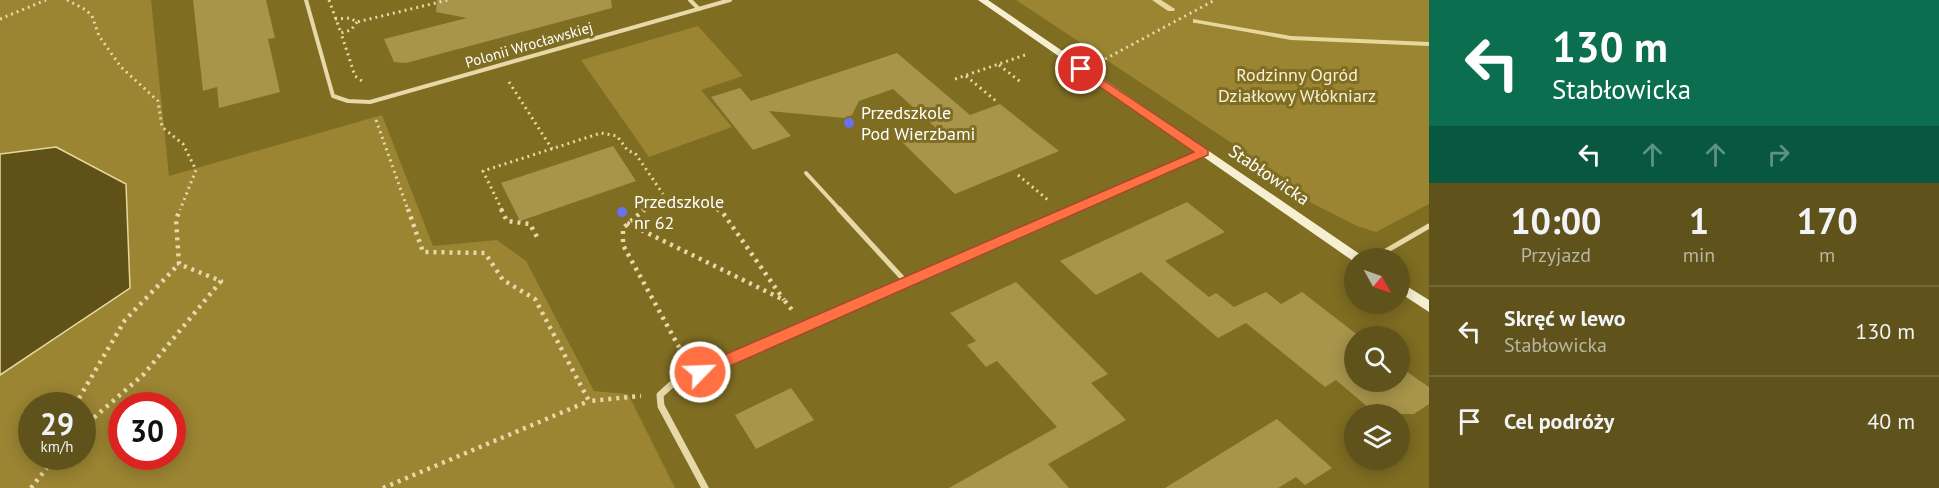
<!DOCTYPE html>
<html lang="pl">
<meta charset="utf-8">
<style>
body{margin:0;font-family:"PT Sans",sans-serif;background:#655823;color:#f1f3f6;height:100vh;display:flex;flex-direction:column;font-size:22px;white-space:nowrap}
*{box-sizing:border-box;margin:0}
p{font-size:20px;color:#bab6a2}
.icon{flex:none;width:33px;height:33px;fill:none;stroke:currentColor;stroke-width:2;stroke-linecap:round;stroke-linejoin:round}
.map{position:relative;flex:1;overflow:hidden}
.drawer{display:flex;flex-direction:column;background:#5f521a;width:510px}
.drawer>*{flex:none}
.banner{background:#0b6e4f;color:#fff;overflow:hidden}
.needle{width:39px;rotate:130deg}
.controls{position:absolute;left:1344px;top:248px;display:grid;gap:12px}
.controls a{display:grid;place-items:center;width:66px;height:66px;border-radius:50%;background:#5f521a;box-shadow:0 3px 15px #0003;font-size:30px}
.speed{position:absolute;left:18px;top:392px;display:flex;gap:12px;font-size:30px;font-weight:700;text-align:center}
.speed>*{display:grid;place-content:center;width:78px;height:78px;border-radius:50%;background:#5f521a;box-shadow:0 3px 15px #0003;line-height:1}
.speed small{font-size:15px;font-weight:400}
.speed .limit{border:9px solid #d22;background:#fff;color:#111}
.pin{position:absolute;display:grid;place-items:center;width:51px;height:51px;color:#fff;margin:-26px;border:3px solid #fff;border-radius:50%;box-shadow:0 2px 6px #0007}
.me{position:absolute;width:66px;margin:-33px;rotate:66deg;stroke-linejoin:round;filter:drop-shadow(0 0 4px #0008)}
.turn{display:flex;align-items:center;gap:21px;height:126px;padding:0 24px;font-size:27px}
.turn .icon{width:78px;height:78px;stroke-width:2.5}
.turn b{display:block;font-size:42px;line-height:51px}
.lanes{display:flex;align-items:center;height:57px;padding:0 24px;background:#0003;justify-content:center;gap:30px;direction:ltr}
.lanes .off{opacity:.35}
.eta{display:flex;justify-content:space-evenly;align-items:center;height:102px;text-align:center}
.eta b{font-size:36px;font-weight:600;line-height:42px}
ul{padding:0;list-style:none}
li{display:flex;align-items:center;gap:18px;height:90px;padding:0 24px;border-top:2px solid #736939}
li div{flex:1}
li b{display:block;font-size:22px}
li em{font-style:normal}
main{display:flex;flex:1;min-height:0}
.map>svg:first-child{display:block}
.green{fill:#9b8432;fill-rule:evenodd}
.water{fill:#5f5117;stroke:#e8d79b;stroke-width:1.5}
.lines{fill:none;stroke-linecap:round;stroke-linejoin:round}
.stream{fill:#e8d79b;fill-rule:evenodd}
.building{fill:#a8954b}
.path-far1{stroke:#e7d9a7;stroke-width:3;stroke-dasharray:2 4;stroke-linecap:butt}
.path{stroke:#e7d9a7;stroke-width:4.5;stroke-dasharray:3 5;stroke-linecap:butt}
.lane-far1{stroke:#e7d9a7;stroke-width:4}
.lane{stroke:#e7d9a7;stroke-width:5}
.street-far1{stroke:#e7d9a7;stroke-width:5}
.street{stroke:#e7d9a7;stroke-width:7}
.secondary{fill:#f6efd1;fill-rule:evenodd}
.route{fill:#ff7043;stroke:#a6492c;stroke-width:1.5}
.poi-dot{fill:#6970f2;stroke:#7f6d22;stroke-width:2}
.labels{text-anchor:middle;stroke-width:6;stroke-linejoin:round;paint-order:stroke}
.far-street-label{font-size:15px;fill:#fff;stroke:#7f6d22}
.park-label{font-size:18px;fill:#f8f1d8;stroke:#7f6d22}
.poi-label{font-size:18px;fill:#fff;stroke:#7f6d22;text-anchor:start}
.street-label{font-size:18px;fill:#fff;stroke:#7f6d22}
</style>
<main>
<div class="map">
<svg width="1429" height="488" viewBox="0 0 1429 488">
<rect width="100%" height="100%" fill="#7f6d22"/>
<!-- green -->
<g class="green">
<path d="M0,0H151L169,176L382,115L433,246L497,240L526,261L594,391L628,394L675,488H0V375L68,331L130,287L127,256L56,147L0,154ZM32,405H82V456H32ZM122,405H172V456H122Z"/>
<polygon points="1016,0 1429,0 1429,204 1376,232 1357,226 1280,187 1289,181"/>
<polygon points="698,26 743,76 701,90 732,127 649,157 581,60"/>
</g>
<!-- water -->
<polygon class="water" points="56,147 126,184 130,288 0,375 0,154"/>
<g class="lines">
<!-- stream -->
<g class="stream">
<polygon points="1152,0 1161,0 1175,9 1174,11 1168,11"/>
<polygon points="1193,19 1291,36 1429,42 1429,46 1291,40 1196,23 1193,23"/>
</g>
</g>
<!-- building -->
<g class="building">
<polygon points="193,0 266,0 275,38 268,39 280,92 219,108 217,87 203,91"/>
<polygon points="437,0 611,0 612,8 406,63 394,62 384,39 467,18 436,12"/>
<polygon points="897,53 970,115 1000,104 1059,151 955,194 901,141 936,128 893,89 859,101 852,115 844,118 769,111 791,136 753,150 711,97 740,88 751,101"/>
<polygon points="613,146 636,181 520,221 501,183"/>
<polygon points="1187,202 1225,232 1165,261 1209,297 1216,293 1234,307 1266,292 1281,304 1302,292 1359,336 1354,336 1354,381 1400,381 1400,367 1429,387 1429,404 1414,414 1376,414 1336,380 1325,387 1246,323 1218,338 1141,272 1096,295 1060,261"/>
<polygon points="1016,282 1108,374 1091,383 1126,420 1048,464 1069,488 949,488 1057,427 997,361 986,367 967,345 976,341 950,313"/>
<polygon points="791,388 814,420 756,449 735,415"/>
<polygon points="1277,419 1332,468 1305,485 1296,477 1278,488 1165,488"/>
</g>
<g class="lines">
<!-- path-far1 -->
<g class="path-far1">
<polyline points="67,0 86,10 92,16 99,36 121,67 158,101 162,127 183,144 196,170 180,210"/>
<polyline points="329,0 341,33"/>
<polyline points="0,19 46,0"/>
<polyline points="335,19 350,18 357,22 448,0"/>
<polyline points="357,22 351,30 341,33 355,76 362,81"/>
<polyline points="1105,59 1215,0"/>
<polyline points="999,65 1022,83"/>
<polyline points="966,76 996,101"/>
<polyline points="955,79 1025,55"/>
<polyline points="509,82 552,149"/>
<polyline points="376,120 408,210"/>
<polyline points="1018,175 1048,200"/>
<polyline points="502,210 483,171 601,133 617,136 628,151 635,153 663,194"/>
<path d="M642,210C666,197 696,194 719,210"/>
</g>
<!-- path -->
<g class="path">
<polyline points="408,209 423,252 485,253 503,280 535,299 589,401 641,396"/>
<polyline points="501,209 507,221 530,224 537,237"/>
<polyline points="645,209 623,228 623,245 685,358"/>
<polyline points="717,209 723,213 784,300"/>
<polyline points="627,223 784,300 793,311"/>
<polyline points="75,405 125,320 179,264"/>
<polyline points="82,428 144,374 221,281 179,264 176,220 180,209"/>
<polyline points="31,488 56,456"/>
<polyline points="383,488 589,401"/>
</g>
<!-- lane-far1 -->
<g class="lane-far1">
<polyline points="306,0 333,96 348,101 370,102 730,0"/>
<polyline points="690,0 699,9"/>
<polyline points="806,173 840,210"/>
</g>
<!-- lane -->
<g class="lane">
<polyline points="839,209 906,282"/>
<polyline points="1374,258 1429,226"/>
</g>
<!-- street-far1 -->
<polyline class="street-far1" points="1070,210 1204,152"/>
<!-- street -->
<polyline class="street" points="705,488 661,406 660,395 671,385 1074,209"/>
<!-- secondary -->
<g class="secondary">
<polygon points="978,0 988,0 1361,255 1363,258 1354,258 1354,262 1353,261"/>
<polygon points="1400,282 1429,300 1429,312 1400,293"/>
</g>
</g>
<!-- route -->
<polygon class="route" points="1081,65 1208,150 1208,155 705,377 700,379 694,377 692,372 694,368 1194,152 1077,71 1076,69"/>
<!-- markers -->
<g class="poi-dot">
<circle cx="849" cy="123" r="6"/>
<circle cx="622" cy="212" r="6"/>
</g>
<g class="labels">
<!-- far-street labels -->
<g class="far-street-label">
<text transform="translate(529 45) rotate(-16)" y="5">Polonii Wrocławskiej</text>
</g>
<!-- park labels -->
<g class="park-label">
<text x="1297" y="81">Rodzinny Ogród<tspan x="1297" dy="21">Działkowy Włókniarz</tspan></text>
</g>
<!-- poi labels -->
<g class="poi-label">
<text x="861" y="119">Przedszkole<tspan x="861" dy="21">Pod Wierzbami</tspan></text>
<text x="634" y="208">Przedszkole<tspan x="634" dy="21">nr 62</tspan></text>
</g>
<!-- street labels -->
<g class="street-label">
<text transform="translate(1269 175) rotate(34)" y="6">Stabłowicka</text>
</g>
</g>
</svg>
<div class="controls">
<a><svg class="needle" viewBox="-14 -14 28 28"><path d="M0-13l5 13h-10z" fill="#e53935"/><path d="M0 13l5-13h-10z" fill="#bab6a2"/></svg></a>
<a><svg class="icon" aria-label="search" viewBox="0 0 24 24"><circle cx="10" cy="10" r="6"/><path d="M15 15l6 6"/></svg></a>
<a><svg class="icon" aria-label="layers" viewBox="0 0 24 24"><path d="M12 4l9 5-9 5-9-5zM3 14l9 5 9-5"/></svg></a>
</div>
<div class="speed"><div>29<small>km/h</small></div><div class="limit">30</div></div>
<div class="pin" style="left:1081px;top:69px;background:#d93025"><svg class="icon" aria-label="arrive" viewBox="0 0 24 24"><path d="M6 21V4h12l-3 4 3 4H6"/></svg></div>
<svg class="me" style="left:700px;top:372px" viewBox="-20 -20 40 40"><circle r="17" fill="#ff7043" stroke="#fff" stroke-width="3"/><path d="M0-11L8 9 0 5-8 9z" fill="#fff"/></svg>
</div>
<section class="drawer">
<div class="banner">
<div class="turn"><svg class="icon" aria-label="left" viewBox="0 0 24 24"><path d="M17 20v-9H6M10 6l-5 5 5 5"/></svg><div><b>130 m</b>Stabłowicka</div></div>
<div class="lanes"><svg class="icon" aria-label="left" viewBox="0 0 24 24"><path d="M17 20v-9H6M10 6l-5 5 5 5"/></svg><svg class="icon off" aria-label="ahead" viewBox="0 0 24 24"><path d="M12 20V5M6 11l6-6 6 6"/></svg><svg class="icon off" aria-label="ahead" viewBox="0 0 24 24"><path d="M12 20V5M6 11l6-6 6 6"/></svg><svg class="icon off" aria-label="right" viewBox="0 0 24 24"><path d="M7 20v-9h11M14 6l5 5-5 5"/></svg></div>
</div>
<div class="eta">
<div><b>10:00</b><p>Przyjazd</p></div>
<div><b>1</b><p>min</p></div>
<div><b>170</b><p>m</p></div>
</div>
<ul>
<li><svg class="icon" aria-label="left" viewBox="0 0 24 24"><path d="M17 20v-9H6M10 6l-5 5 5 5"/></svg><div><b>Skręć w lewo</b><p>Stabłowicka</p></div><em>130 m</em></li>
<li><svg class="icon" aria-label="arrive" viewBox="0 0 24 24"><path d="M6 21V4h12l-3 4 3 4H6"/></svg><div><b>Cel podróży</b></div><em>40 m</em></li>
</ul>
</section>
</main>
